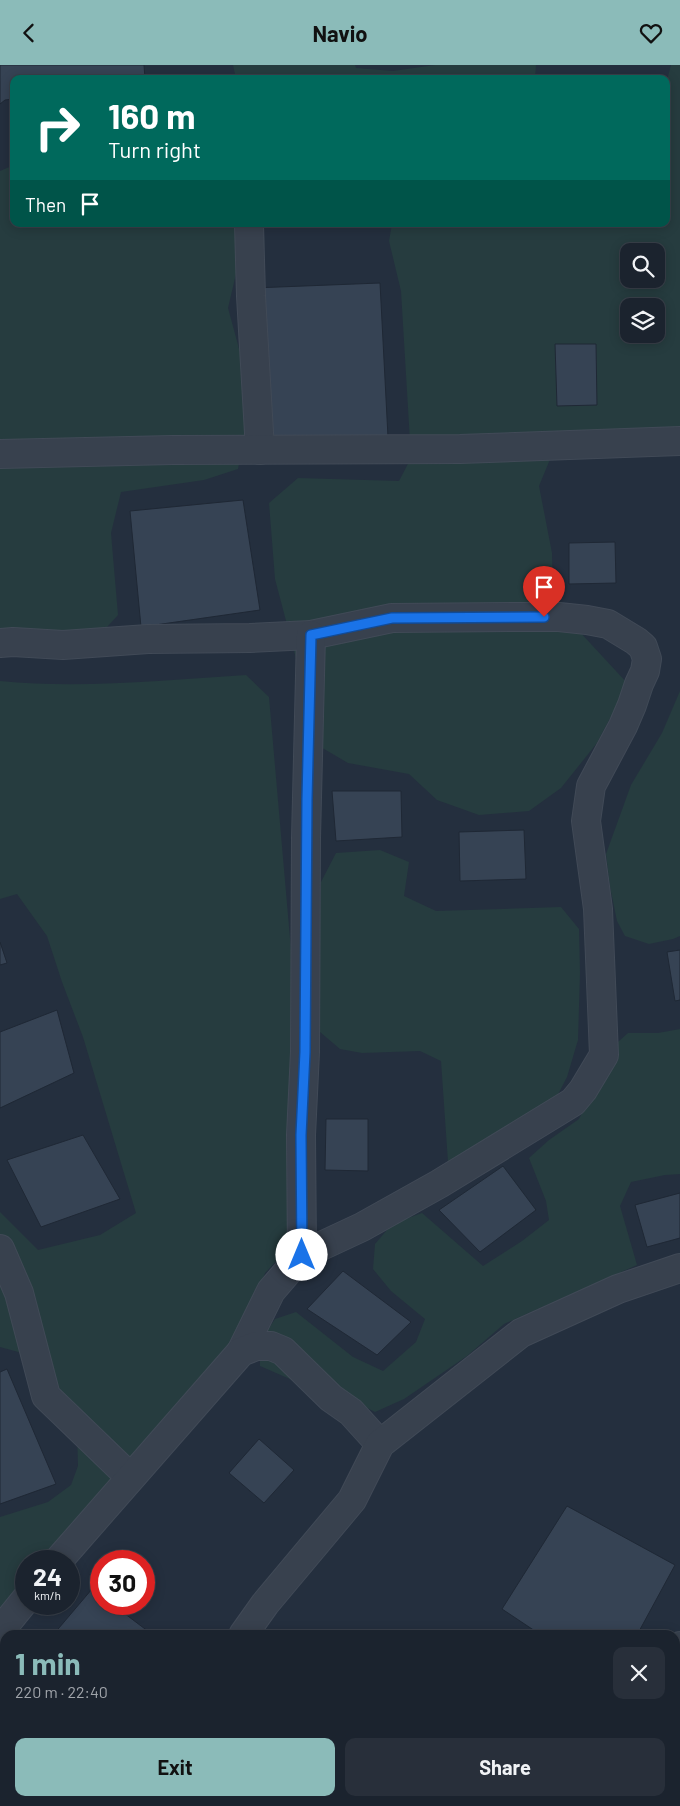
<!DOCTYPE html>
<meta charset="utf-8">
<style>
body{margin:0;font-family:Barlow,sans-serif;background:#282f3a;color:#f1f3f6;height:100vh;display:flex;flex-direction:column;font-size:19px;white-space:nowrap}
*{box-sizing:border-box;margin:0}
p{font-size:16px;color:#a0a4aa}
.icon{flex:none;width:28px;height:28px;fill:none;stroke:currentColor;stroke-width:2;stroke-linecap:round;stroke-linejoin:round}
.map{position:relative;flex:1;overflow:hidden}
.drawer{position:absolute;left:0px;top:1565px;width:680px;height:176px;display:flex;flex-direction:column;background:#1b232e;border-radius:15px 15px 0 0;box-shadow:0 2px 12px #0003,0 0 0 1px #39404a}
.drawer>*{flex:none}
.top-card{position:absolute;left:10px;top:10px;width:660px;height:152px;border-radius:10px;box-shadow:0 2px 12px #0003,0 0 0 1px #39404a;background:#00695c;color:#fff;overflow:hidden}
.tools{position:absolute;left:620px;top:178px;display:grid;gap:10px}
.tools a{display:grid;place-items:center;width:45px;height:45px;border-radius:10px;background:#1b232e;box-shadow:0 2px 12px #0003,0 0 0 1px #39404a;font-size:25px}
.speed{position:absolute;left:15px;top:1485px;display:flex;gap:10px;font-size:25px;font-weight:700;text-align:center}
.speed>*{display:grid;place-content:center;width:65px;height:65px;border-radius:50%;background:#1b232e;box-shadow:0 2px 12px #0003,0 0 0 1px #39404a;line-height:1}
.speed small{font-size:12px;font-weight:400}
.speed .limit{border:8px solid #d22;background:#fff;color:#111}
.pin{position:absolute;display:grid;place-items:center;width:42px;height:42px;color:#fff;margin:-51px -21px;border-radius:50% 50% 50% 0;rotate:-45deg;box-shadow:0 0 5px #0007}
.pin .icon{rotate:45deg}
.me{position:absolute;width:55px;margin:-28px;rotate:0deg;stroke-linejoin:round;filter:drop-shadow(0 0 4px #0008)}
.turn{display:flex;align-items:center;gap:18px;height:105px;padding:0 15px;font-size:22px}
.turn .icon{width:65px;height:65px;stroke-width:2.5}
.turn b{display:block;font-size:35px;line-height:42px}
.then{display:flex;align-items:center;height:48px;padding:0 15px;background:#0003;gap:10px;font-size:19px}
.round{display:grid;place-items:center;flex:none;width:52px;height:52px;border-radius:10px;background:#282f3a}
.summary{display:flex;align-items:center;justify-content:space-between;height:85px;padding:0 15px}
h1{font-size:30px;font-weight:700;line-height:38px;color:#8bbbb9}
.action{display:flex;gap:10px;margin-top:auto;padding:10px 15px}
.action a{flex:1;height:58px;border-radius:10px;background:#8bbbb9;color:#111;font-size:20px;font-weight:700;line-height:58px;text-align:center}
.action a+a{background:#282f3a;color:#f1f3f6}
header{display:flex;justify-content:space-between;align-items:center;height:65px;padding:0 15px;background:#8bbbb9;color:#111;font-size:22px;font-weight:700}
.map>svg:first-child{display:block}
.green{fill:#263c3f;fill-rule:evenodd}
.building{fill:#364354;stroke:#1f2835}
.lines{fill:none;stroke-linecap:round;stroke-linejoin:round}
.street-casing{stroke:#414a57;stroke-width:30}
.street{stroke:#38414e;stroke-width:28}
.route-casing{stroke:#114b97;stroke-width:12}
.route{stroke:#1a73e8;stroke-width:9}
</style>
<header><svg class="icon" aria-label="back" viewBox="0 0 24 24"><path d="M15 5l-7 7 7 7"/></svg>Navio<svg class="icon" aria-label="heart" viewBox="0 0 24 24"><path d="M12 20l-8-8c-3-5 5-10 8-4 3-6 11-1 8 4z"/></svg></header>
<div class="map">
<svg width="680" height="1741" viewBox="0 0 680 1741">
<rect width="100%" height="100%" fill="#242f3e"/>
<!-- green -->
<g class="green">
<polygon points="233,0 355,0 356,3 393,6 435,0 536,0 535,14 236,14"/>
<path d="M671,0H680V386L551,392L539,421L552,488L553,538L628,619L597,678L561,723L529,746L479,750L437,735L409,709L348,698L319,681L275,514L269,438L298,413L399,416L411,393L401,226L389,176L392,159H666V19ZM629,186H656V214H629ZM629,241H656V269H629Z"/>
<polygon points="14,100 14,159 244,159 240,192 228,243 241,291 246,360 238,404 204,415 121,427 111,468 118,550 96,574 22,564 0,570 0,106"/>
<path d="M246,610L269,632L292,896L293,1152L283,1189L265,1208L238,1282L196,1329L161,1357L132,1393L43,1496H26C26,1528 25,1526 0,1544V1452L48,1437L71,1420L78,1401L77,1367L48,1295L0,1282V1147L38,1185L100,1170L136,1148L83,972L62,917L47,871L17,829L0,834V616C81,624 164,615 246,610Z"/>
<polygon points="680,626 680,871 673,874 649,879 625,871 617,856 610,822 606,789 631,720 662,668"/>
<polygon points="380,785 409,797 404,831 436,846 561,842 579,864 580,908 578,975 567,1012 552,1041 490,1077 448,1097 441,996 420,986 362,988 340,984 320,967 319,874 321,817 336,788"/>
<polygon points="680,964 680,1109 665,1110 631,1117 620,1141 637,1200 504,1259 467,1291 404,1334 375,1347 340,1329 306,1321 260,1301 260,1277 275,1254 296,1247 353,1292 383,1306 416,1277 425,1254 391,1226 373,1204 375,1179 392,1159 422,1148 483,1201 522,1176 549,1155 546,1136 529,1093 549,1075 579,1054 594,1024 600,993 628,968 658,968"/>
</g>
<!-- building -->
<g class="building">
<polygon points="0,0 144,0 145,14 14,14 14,34 5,35 0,39"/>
<polygon points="380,218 388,372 266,376 253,223"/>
<polygon points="555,279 596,279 597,340 557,341"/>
<polygon points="243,435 260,545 141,562 130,446"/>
<polygon points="615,477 616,518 569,519 569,478"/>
<polygon points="332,726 401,726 402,772 336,776"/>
<polygon points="524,765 526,814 460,816 459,767"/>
<polygon points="0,877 7,898 0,900"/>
<polygon points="680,885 680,935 675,936 667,887"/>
<polygon points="57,945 74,1008 0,1043 0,967"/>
<polygon points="326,1054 368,1054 368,1106 325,1105"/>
<polygon points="83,1070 120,1134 41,1162 7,1095"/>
<polygon points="503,1101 536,1145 480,1187 439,1145"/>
<polygon points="680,1128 680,1173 647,1182 635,1140"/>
<polygon points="343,1206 411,1257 377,1290 307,1244"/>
<polygon points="7,1304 56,1419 0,1439 0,1307"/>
<polygon points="259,1374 294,1405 264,1438 229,1408"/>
<polygon points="567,1441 675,1500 637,1570 541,1570 502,1544"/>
<polygon points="92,1524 101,1531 101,1539 112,1539 153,1570 53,1570"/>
<polygon points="0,1665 5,1670 5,1736 57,1736 53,1741 0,1741"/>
</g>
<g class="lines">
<defs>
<g id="street">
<polyline points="249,159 251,231 260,385"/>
<polyline points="0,389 172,385 460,384 680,376"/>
<polyline points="0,578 13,577 63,580 148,574 250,573 311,570 392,553 513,552 559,552 587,555 608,559 636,576 643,582 647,594 645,606 639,619 632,640 623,661 591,721 586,756 598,844 604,990 583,1025 573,1037 439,1119 362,1162 302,1190 271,1226 241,1287"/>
<polyline points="0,1184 19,1228 46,1331 130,1412"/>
<polyline points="302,1190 301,1070 305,987 306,773 311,570"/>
<polyline points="58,1496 241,1287 256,1281 271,1281 283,1286 331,1333 351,1347 380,1379"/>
<polyline points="0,1566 26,1534"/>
<polyline points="243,1570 265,1539 352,1435 380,1379 521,1268 618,1224 680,1203"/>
<polyline points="675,1591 680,1581"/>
<polyline points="0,1604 5,1608"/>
<polyline points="429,1736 437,1741"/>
<polyline points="102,1741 106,1736"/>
<polyline points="327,1741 331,1736"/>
<polyline points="585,1741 588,1736"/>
</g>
</defs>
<!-- street casing -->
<use href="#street" class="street-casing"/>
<!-- street -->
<use href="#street" class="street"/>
</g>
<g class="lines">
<defs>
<polyline id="route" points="302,1190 301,1070 305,987 307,734 311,570 392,553 544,552"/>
</defs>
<!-- route casing -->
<use href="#route" class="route-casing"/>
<!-- route -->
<use href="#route" class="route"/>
</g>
</svg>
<div class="tools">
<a><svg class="icon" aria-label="search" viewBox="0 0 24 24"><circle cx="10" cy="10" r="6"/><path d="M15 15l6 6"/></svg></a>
<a><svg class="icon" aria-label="layers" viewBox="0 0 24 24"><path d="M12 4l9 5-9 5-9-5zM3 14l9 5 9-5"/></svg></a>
</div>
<div class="speed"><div>24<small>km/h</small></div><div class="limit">30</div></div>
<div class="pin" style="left:544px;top:552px;background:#d93025"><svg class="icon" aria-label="arrive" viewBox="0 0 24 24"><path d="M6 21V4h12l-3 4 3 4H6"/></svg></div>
<svg class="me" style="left:302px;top:1190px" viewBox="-20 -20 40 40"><circle r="19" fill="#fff"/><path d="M0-13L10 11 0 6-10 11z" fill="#1a73e8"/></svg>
<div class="top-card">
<div class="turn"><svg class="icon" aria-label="right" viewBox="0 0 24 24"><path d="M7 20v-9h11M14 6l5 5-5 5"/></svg><div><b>160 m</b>Turn right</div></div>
<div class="then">Then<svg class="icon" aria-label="arrive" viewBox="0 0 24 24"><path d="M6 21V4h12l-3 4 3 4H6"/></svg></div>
</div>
<section class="drawer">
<div class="summary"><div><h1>1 min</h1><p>220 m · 22:40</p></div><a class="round"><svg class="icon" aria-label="close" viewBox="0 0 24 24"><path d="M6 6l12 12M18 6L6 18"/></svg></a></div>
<div class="action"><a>Exit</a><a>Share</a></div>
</section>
</div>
